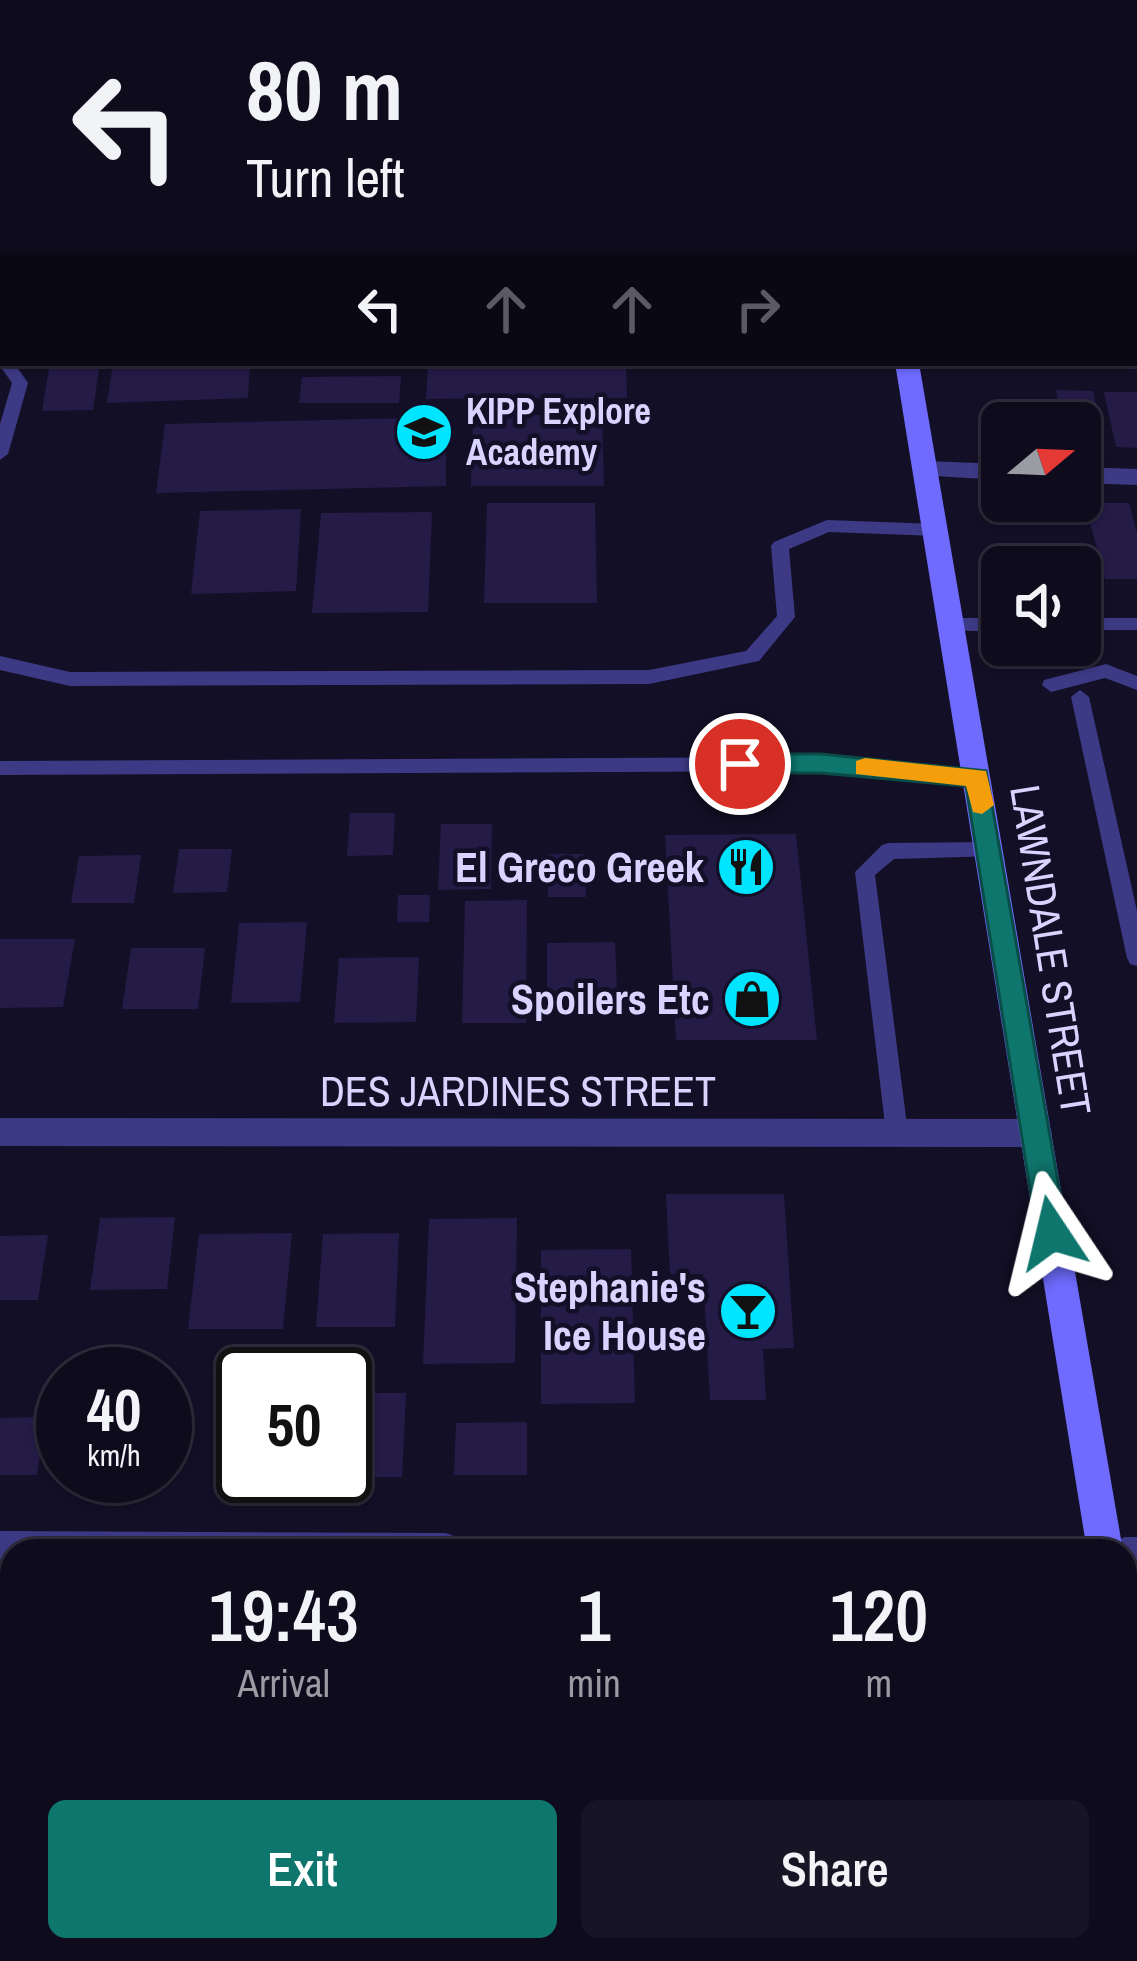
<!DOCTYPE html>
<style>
body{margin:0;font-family:"Archivo Narrow",sans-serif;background:#171425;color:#f1f3f6;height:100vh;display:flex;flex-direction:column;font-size:45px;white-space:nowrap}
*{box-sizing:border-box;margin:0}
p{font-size:39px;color:#9b9ba3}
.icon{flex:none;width:66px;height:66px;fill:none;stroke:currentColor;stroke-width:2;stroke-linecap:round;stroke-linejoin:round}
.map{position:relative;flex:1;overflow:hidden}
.sheet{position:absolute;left:0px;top:1539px;width:1137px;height:423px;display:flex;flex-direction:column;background:#0e0b1c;border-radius:36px 36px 0 0;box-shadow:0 3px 9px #0004,0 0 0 3px #2e2b3b}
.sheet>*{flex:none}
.top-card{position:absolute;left:0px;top:0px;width:1137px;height:366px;box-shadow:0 3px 9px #0004,0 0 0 3px #2e2b3b;background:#0e0b1c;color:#f1f3f6;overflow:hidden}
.needle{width:78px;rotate:71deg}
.fabs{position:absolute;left:981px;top:402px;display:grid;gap:24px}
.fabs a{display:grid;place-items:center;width:120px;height:120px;border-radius:18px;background:#0e0b1c;box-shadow:0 3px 9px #0004,0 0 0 3px #2e2b3b;font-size:60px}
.speed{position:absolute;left:36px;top:1347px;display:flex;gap:24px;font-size:60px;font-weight:700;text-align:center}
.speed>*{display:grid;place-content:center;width:156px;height:156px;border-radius:50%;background:#0e0b1c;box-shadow:0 3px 9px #0004,0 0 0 3px #2e2b3b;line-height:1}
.speed small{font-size:30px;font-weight:400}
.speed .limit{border:6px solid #111;border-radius:18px;background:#fff;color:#111}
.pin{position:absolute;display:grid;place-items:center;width:102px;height:102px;color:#fff;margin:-51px;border:6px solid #fff;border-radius:50%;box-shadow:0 3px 12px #0007}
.me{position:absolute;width:132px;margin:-66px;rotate:350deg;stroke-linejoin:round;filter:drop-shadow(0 0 9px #0008)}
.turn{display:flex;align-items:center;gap:42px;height:252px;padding:0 48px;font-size:54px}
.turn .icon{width:156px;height:156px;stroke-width:2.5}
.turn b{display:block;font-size:84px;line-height:102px}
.lanes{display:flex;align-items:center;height:114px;padding:0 48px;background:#0003;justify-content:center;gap:60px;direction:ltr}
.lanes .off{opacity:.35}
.eta{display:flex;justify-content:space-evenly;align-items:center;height:204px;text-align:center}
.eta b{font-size:72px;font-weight:600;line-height:84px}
.action{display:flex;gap:24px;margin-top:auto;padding:24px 48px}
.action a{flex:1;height:138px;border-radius:18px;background:#0f766e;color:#fff;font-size:48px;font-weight:600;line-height:138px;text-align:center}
.action a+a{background:#171425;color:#f1f3f6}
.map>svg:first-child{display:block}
.building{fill:#241b47}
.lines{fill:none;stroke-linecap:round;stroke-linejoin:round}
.lane{fill:#3d3a85;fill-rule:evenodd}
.street{fill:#3d3a85;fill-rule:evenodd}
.secondary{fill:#6f6bff;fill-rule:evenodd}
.rail{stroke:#00e5ff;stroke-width:6;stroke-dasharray:14 10;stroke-linecap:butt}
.route{fill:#0f766e;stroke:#0a4d48;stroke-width:3}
.slow{fill:#f59e0b}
.labels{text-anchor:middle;stroke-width:9;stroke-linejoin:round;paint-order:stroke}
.far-poi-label{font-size:36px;font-weight:bold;fill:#d9d4ff;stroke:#130f26;text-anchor:start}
.poi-label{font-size:42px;font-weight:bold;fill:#d9d4ff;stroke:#130f26;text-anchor:end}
.street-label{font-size:42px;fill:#d9d4ff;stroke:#130f26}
</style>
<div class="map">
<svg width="1137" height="1961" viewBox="0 0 1137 1961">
<rect width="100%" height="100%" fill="#130f26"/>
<!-- building -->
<g class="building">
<polygon points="50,363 100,363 93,410 42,411"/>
<polygon points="113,363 250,363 248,398 107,403"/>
<polygon points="428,363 626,363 627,398 426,399"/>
<polygon points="401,376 399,403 299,403 302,377"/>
<polygon points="1056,390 1093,391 1105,449 1080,448 1080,423 1062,423"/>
<polygon points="1104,392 1137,392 1137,448 1116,447"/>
<polygon points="473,415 602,415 604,486 471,486"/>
<polygon points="446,417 446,486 156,493 165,424"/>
<polygon points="487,503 595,503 597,603 484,603"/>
<polygon points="1085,503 1129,503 1137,533 1137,579 1105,579"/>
<polygon points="301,509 296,591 191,594 200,511"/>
<polygon points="432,512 428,612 312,613 321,513"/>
<polygon points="350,813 395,813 393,855 347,856"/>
<polygon points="441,824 492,824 491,889 438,890"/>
<polygon points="796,834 817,1040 676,1040 665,835"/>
<polygon points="179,849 232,849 227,892 173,893"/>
<polygon points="548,854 585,854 586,897 548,897"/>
<polygon points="141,855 134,903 71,903 79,856"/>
<polygon points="398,895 430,895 429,922 397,922"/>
<polygon points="527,900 526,1023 462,1023 465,901"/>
<polygon points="307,922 300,1002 231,1003 239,923"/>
<polygon points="0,939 75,939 63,1007 0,1008"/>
<polygon points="615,942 618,1013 547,1013 547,943"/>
<polygon points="131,948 205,948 198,1009 122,1009"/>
<polygon points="419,957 416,1022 334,1023 339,958"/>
<polygon points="666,1194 784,1194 794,1348 763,1349 766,1400 710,1400 703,1274 670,1274"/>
<polygon points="175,1217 167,1289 90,1290 100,1218"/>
<polygon points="517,1218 515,1363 423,1364 429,1219"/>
<polygon points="292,1233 283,1329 188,1329 199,1234"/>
<polygon points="399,1233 395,1327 316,1327 323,1234"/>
<polygon points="48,1235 38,1300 0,1300 0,1236"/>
<polygon points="631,1249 635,1403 541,1404 541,1250"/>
<polygon points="345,1393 406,1393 402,1477 345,1477"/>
<polygon points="46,1417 37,1475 0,1475 0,1418"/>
<polygon points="527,1422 527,1475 454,1475 456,1423"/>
<polygon points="233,1427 243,1427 243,1476 228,1476"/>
<polygon points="12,1888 12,1943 0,1943 0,1889"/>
<polygon points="209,1950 308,1950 307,1961 208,1961"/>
<polygon points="553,1950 644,1950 645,1961 553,1961"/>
<polygon points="768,1950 1020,1950 1022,1961 786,1961 768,1957"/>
<rect x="684" y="1953" width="72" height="8"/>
</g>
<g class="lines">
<!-- lane -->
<g class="lane">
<polygon points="3,359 3,363 14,363 28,383 8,454 0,460 0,424 12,383 0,366"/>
<polygon points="827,520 937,524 946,530 937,536 829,532 789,549 795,617 759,661 649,684 70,686 0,670 0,656 70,672 649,670 746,651 777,616 771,546 774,542"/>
<polygon points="952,618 1002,618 1002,632 946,630 943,625 946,620"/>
<rect x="1080" y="618" width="57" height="12"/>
<polygon points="1106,664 1137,676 1137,690 1105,678 1051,692 1042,685 1044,680"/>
<polygon points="1080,690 1089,697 1137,911 1137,966 1130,964 1127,958 1071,697"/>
<polygon points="822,757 977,771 987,778 977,785 822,771 0,775 0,761"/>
<polygon points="989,842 999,850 996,856 894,859 875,875 908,1133 905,1140 897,1143 889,1140 886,1133 855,872 882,845 889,843"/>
</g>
<!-- street -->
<g class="street">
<rect x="1134" y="20" width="3" height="12"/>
<polygon points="926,461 1002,464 1002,480 917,475 917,463"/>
<polygon points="1080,467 1137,469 1137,485 1080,483"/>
<polygon points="0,1118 1036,1119 1047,1123 1052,1133 1047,1143 1036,1147 0,1146"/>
<polygon points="0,1531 446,1533 459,1538 464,1551 12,1551 12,1567 0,1567"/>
<polygon points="1125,1537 1137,1537 1137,1573 1125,1573 1125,1551 1109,1551 1112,1542"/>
<rect x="407" y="1950" width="40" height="11"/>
</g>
<!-- secondary -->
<g class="secondary">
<rect x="823" y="0" width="20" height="3"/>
<polygon points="851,0 871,0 872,3 852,3"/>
<polygon points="895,363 919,363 1123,1551 1087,1551"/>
<polygon points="1125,1653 1137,1658 1137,1764 1125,1759"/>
</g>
<!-- rail -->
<g class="rail">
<polyline points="438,0 452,3"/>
<polyline points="490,0 504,3"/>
</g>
</g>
<!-- route -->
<polygon class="route" points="740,754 821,754 986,771 1067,1233 1063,1243 1052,1247 1037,1233 966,786 821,773 740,773 727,764"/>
<!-- slow -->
<polygon class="slow" points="865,758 986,771 994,805 982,814 973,812 966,786 856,774 856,761"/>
<!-- icons -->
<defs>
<symbol id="school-disc" viewBox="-11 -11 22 22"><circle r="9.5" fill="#00e5ff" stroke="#130f26"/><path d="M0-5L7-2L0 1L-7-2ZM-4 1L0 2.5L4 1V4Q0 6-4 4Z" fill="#111"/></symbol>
<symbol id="restaurant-disc" viewBox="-11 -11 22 22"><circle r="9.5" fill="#00e5ff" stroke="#130f26"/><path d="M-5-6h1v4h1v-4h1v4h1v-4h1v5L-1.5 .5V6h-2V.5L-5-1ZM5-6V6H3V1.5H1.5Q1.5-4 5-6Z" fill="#111"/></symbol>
<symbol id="shop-disc" viewBox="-11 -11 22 22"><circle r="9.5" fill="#00e5ff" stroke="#130f26"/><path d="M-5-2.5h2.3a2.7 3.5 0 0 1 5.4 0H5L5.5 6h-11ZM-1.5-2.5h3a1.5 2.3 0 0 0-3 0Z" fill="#111"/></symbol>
<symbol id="bar-disc" viewBox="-11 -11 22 22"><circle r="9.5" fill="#00e5ff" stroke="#130f26"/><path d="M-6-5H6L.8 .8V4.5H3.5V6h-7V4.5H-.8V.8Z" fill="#111"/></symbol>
</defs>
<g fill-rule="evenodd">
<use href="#school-disc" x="391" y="399" width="66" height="66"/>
<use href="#restaurant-disc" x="713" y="834" width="66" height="66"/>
<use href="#shop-disc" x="719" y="966" width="66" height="66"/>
<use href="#bar-disc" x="715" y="1278" width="66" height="66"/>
</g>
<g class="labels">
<!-- far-poi labels -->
<g class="far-poi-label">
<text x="466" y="424">KIPP Explore<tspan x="466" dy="41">Academy</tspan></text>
</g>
<!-- poi labels -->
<g class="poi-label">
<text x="704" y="882">El Greco Greek</text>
<text x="710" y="1014">Spoilers Etc</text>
<text x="706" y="1302">Stephanie's<tspan x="706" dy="48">Ice House</tspan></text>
</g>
<!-- street labels -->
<g class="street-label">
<text transform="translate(1051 950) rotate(81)" y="15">LAWNDALE STREET</text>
<text x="518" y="1106">DES JARDINES STREET</text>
</g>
</g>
</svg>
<div class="fabs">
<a><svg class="needle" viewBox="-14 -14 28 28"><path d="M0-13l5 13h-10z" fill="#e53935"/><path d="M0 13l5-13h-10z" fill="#9b9ba3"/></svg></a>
<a><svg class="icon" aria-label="sound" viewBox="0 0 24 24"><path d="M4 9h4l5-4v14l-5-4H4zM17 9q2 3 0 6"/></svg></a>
</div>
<div class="speed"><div>40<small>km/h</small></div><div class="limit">50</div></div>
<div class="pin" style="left:740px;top:764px;background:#d93025"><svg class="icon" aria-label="arrive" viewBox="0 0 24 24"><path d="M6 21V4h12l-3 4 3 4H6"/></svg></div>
<svg class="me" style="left:1052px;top:1233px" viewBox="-20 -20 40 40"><path d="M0-17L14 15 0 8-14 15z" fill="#0f766e" stroke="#fff" stroke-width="4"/></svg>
<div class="top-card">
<div class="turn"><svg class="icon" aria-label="left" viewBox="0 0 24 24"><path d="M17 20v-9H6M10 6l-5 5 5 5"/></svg><div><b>80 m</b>Turn left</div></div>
<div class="lanes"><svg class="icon" aria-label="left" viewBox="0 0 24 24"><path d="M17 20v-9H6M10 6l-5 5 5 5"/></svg><svg class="icon off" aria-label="ahead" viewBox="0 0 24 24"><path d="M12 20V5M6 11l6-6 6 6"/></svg><svg class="icon off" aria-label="ahead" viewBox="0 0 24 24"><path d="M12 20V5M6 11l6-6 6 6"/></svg><svg class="icon off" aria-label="right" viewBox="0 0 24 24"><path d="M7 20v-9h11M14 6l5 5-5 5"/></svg></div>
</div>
<section class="sheet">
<div class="eta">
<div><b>19:43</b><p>Arrival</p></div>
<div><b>1</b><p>min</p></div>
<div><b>120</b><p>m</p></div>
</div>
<div class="action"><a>Exit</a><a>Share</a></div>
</section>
</div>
